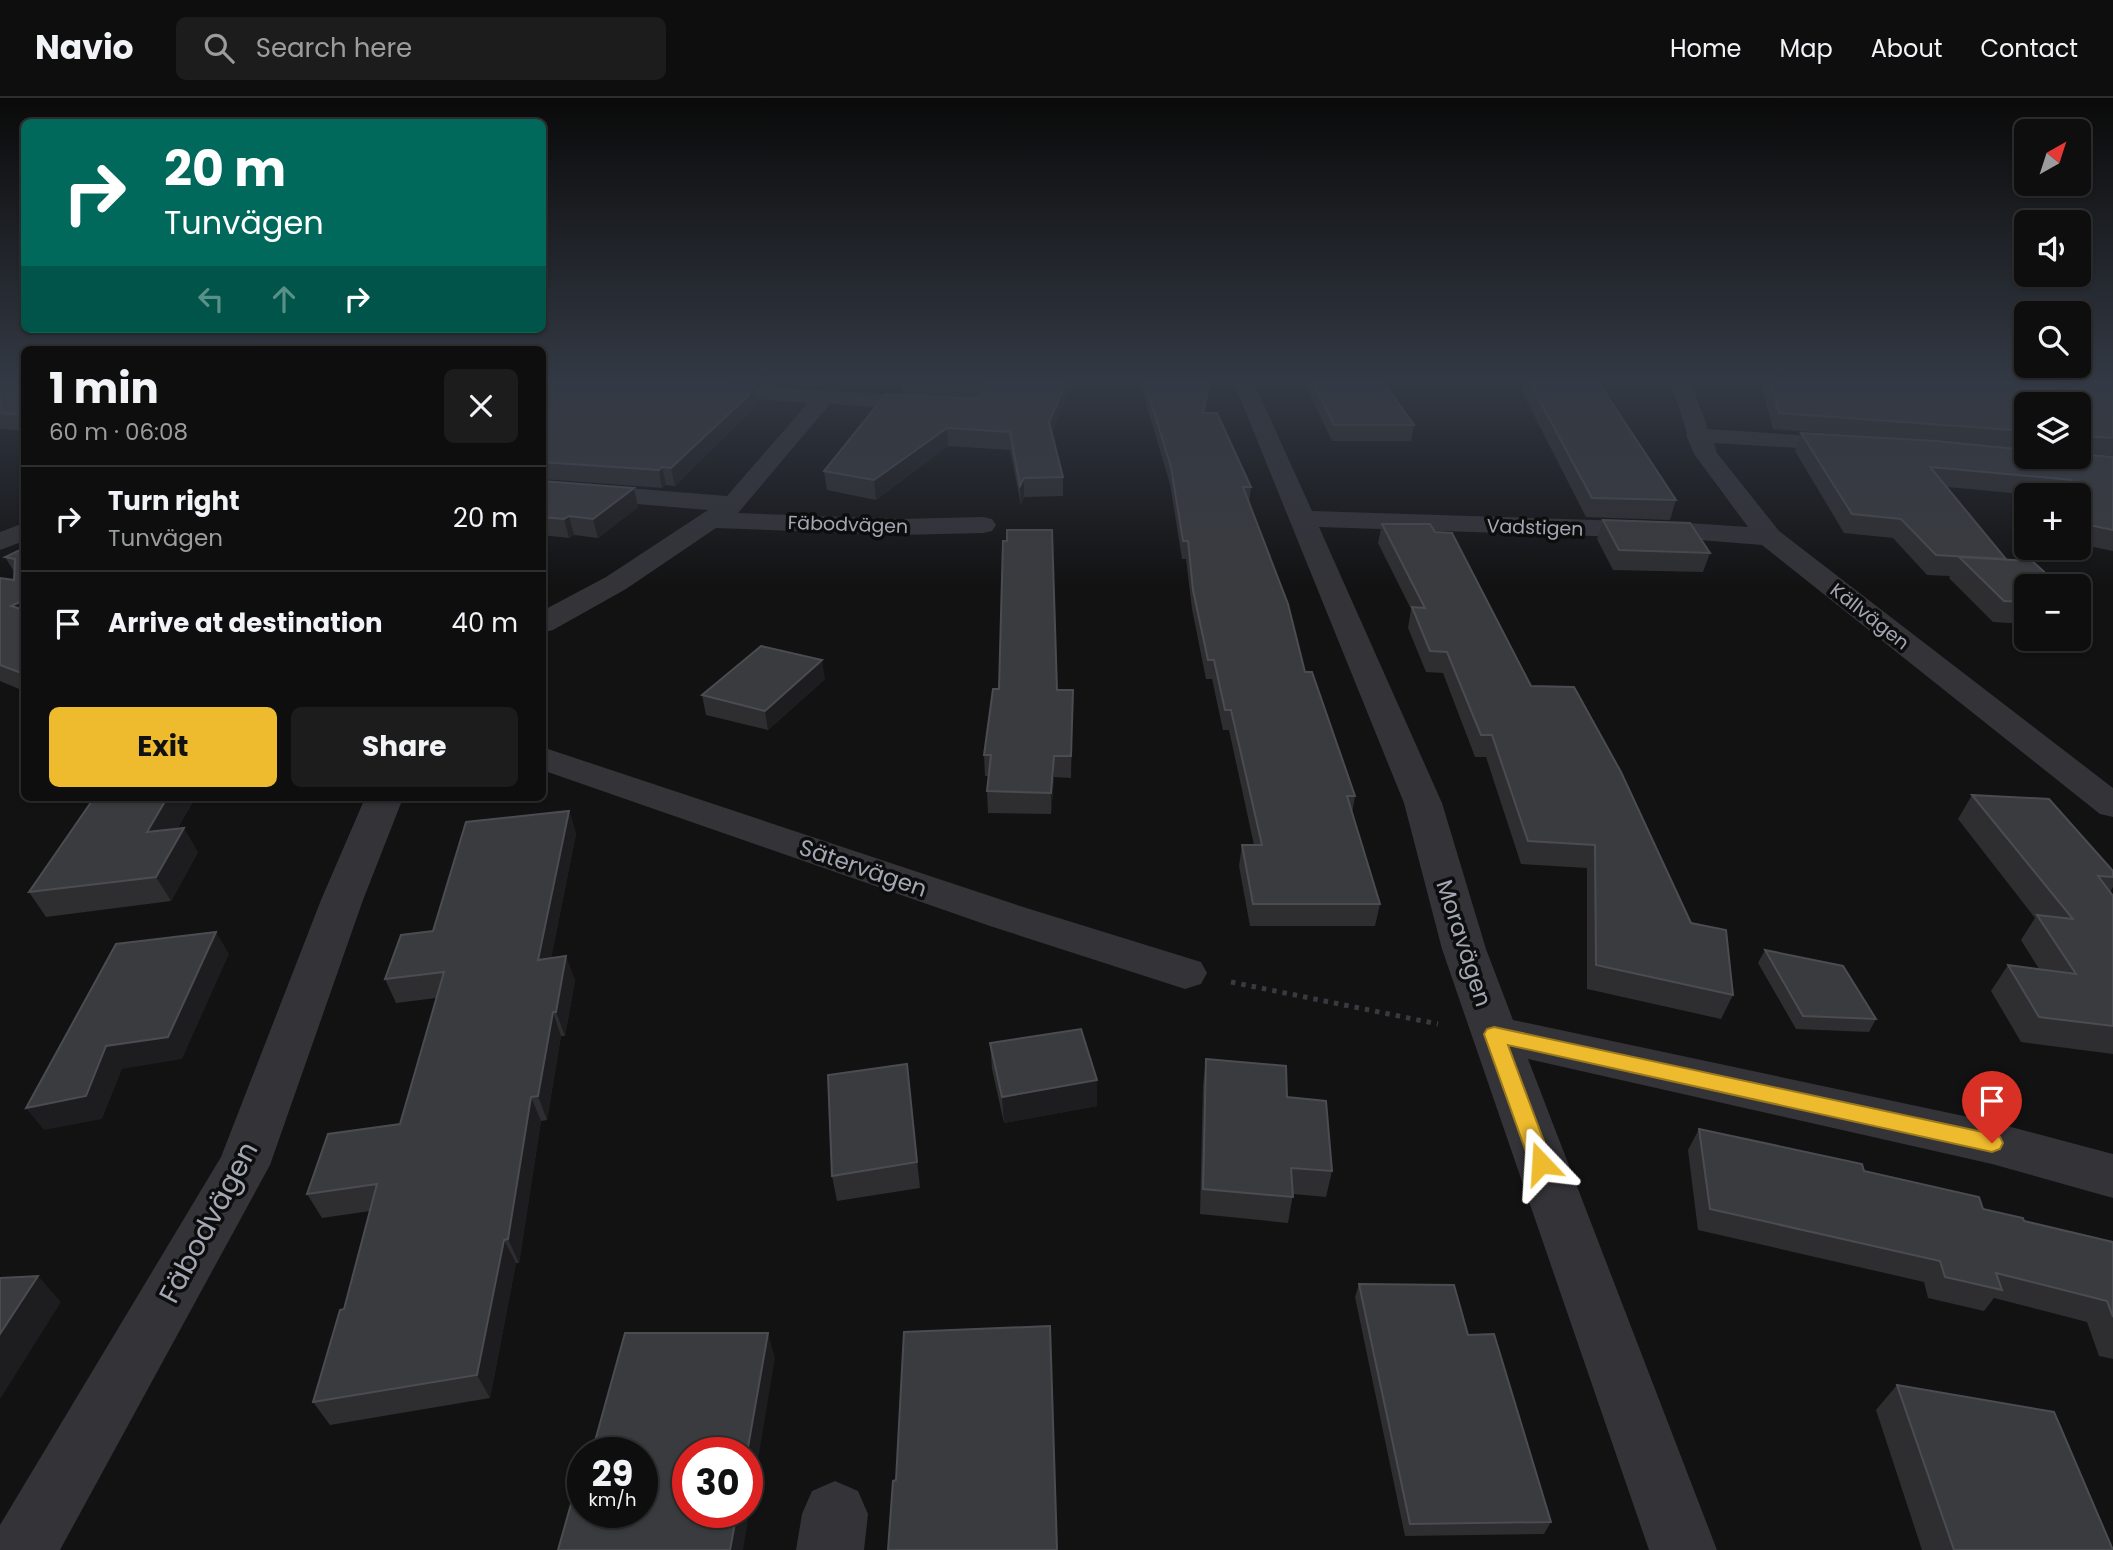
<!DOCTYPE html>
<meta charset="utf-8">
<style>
body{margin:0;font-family:Poppins,sans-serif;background:#1c1c1c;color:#f1f3f6;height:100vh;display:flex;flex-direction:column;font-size:26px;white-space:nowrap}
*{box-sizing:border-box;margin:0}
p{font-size:23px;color:#9b9c9e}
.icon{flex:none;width:38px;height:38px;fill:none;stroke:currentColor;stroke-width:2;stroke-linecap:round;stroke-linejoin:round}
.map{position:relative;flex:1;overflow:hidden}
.details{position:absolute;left:21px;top:248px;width:525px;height:455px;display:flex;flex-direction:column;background:#0e0e0e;border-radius:10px;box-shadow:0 2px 5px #0004,0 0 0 2px #2e2e2e}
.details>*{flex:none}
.hud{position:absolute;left:21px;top:21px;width:525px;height:214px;border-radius:10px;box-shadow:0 2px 5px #0004,0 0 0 2px #2e2e2e;background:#00695c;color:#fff;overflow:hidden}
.needle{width:46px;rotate:39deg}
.buttons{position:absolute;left:2014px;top:21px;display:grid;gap:14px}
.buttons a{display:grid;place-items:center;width:77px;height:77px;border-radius:10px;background:#0e0e0e;box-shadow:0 2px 5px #0004,0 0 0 2px #2e2e2e;font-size:35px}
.speed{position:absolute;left:567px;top:1339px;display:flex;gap:14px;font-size:35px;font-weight:700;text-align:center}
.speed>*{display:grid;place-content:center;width:91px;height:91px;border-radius:50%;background:#0e0e0e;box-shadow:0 2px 5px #0004,0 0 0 2px #2e2e2e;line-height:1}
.speed small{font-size:18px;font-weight:400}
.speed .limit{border:10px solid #d22;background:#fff;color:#111}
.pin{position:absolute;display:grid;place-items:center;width:60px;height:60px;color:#fff;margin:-72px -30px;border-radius:50% 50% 50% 0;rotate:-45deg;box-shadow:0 0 7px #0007}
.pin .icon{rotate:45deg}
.me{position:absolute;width:77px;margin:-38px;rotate:340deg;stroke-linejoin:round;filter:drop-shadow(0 0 5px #0008)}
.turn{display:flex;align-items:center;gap:24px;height:147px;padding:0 28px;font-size:32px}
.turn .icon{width:91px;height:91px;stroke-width:2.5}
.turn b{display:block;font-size:49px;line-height:60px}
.lanes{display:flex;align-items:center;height:66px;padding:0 28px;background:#0003;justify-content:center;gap:35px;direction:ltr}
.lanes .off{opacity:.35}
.round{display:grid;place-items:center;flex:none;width:74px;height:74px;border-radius:10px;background:#1c1c1c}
.summary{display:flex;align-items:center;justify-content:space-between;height:119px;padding:0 28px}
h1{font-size:42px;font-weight:700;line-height:52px}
.button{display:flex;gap:14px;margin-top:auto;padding:14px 28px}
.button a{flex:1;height:80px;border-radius:10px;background:#efbb2e;color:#111;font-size:28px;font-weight:700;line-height:80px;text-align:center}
.button a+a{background:#1c1c1c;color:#f1f3f6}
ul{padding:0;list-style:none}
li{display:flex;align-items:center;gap:21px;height:105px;padding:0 28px;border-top:2px solid #2e2e2e}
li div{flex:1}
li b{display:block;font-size:26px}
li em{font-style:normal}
header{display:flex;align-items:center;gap:42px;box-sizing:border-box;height:98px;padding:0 35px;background:#0e0e0e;border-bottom:2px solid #2e2e2e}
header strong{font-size:33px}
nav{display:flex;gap:38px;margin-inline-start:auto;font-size:24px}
.search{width:490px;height:63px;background:#1c1c1c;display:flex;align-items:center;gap:18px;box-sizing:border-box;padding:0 24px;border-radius:10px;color:#9b9c9e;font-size:26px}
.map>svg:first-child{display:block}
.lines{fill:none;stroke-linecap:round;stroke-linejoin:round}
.path{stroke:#393a3f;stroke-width:5;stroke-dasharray:4.5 6;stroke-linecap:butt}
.minor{fill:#333338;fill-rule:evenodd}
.wall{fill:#2e2e31}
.shaded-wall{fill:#1d1d1f}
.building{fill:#3a3b3f;stroke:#4b4c51;stroke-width:2}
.route{fill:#efbb2e;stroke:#9b7a1e;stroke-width:2}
.labels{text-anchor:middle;stroke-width:7;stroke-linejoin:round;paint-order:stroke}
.far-street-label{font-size:19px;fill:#a3a7b4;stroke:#0d0d0e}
.street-label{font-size:23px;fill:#a3a7b4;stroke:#0d0d0e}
.near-street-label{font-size:28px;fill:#a3a7b4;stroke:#0d0d0e}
</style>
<header>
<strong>Navio</strong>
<div class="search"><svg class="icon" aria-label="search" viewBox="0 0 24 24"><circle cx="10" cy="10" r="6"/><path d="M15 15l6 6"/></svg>Search here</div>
<nav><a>Home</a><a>Map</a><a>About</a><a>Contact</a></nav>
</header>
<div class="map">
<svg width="2113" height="1452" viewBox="0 0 2113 1452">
<rect width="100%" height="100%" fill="#121213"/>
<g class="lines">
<!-- path -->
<polyline class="path" points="1231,884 1438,926"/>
<!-- minor -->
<g class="minor">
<polygon points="1234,285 1254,285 1312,413 1688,425 1748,429 1694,356 1686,337 1687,335 1671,285 1691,285 1708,331 1857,341 1861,346 1857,351 1849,353 1714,345 1717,355 1779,433 2113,690 2113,719 2100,716 1762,447 1688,441 1319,429 1442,705 1486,851 1513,922 1992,1024 2113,1056 2113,1100 1992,1066 1528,961 1717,1452 1649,1452 1442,851 1404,705"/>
<polygon points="705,286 935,299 943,301 946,306 943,311 935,313 830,306 738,415 899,421 983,419 992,421 996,427 992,433 983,435 899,437 716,430 626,491 553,532 542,535 542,513 606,479 708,412 542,398 542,383 727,398 808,305 698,296 694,292 698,288"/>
<polygon points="24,425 24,443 0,452 0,434"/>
<polygon points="542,649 1020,808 1201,864 1207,875 1201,886 1185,891 990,828 542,672"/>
<polygon points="365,700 403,700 363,802 270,1067 60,1452 0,1452 0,1427 221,1059 321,802"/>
<polygon points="835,1383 858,1393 868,1416 864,1452 796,1452 802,1416 812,1393"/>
</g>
</g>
<!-- wall -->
<g class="wall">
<polygon points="0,285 24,285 24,333 0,331"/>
<polygon points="542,285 758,303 752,309 752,312 675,388 666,387 662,390 542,381"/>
<polygon points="728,285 778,285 775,288"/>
<polygon points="902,285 1073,285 1051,336 1063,379 1063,398 1024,399 1021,407 1010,352 948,348 876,402 827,392 824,373 972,301 903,296"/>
<polygon points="1140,285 1211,285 1205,315 1251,389 1249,404 1305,574 1355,698 1352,716 1380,806 1375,828 1250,828 1239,768 1242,747 1254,747 1229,632 1223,632 1212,581 1206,581 1192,511 1186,461 1182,461 1170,386"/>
<polygon points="1307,285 1313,285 1414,327 1411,343 1332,343 1307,290"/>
<polygon points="1523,285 1599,285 1676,402 1670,422 1586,419 1521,292"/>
<polygon points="1761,285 2058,285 2051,298 2113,285 2113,358 2079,355 2079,306 2026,306 2026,351 1945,344 2113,359 2113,453 2079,446 2079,397 2033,397 1947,389 2026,488 2026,526 1993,524 1949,480 1950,478 1927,477 1893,440 1844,435 1795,353 1801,335 1927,343 1773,331"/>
<polygon points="542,383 634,390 638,409 598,440 574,437 569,440 542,437"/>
<polygon points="1603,422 1710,455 1703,474 1613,472 1597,441"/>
<polygon points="1382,426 1531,588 1691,825 1733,897 1721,921 1587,891 1587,770 1521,766 1486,659 1475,659 1443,575 1426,574 1408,530 1411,511 1378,445"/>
<polygon points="24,450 24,593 0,583 0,480 14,482 15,475 5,459"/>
<polygon points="825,581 768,632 706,617 702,597"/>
<polygon points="1057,592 1073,592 1071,680 1054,679 1051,716 988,715 987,693 989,678 985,678 984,657"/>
<polygon points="1972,697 2113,773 2113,789 2110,794 2113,798 2113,956 2021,944 1991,893 2008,867 2039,871 2021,842 2035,820 1958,721"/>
<polygon points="195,700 177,731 198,754 171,803 46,819 29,794"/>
<polygon points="569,713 576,736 551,860 575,882 565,938 561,938 547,1022 541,1023 519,1165 516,1165 490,1300 330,1327 313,1304 344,1211 370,1113 322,1120 307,1096 400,1026 436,900 396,905 385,881 433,833"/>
<polygon points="1765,852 1876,921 1869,934 1796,931 1758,865"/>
<polygon points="990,945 1097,1008 1004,1025 992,971"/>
<polygon points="1206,961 1332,1073 1326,1099 1293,1096 1288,1125 1200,1116 1203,987"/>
<polygon points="907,966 920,1090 837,1103 832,1078"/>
<polygon points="1699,1031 1864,1073 2024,1123 2113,1144 2113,1261 2099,1258 2087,1224 1994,1200 1984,1213 1928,1200 1924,1184 1698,1132 1688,1052"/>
<polygon points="1359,1186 1468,1237 1551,1424 1544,1436 1405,1438 1355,1199"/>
<polygon points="1897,1287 2113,1452 1922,1452 1876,1312"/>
</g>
<!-- shaded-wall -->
<g class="shaded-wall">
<polygon points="1066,285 1073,285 1049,342 1049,324"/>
<polygon points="1209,285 1211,285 1210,286 1202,330 1203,315"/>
<polygon points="755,287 758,303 752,309 752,312 675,388 671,370"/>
<polygon points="947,330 948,348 876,402 874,382"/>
<polygon points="662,369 666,387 662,390 659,372"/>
<polygon points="1024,380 1024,399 1021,407 1020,388"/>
<polygon points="634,390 638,409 598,440 593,421"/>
<polygon points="569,418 574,437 569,440 564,421"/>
<polygon points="24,502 24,528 11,508"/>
<polygon points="822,562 825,581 768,632 765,613"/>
<polygon points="1054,658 1054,679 1051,716 1051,695"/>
<polygon points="167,700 195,700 161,758 147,734"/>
<polygon points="569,713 576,736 546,886 538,862"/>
<polygon points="184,730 198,754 171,803 156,779"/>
<polygon points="216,834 229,856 182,961 122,971 102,1021 44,1032 26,1010"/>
<polygon points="566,858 575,882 565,938 556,914"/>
<polygon points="553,914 561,938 547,1022 538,998"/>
<polygon points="1097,982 1097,1008 1004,1025 1002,999"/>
<polygon points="531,999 541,1023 519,1165 508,1141"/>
<polygon points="504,1142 516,1165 490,1300 477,1277"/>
<polygon points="38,1178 61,1204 0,1301 0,1236"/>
<polygon points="768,1235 775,1260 743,1452 730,1452 737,1414 747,1414 747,1355"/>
</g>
<!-- building -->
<g class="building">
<polygon points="0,285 24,285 24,317 0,315"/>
<polygon points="542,285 724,285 755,287 746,296 750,296 671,370 662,369 659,372 542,364"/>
<polygon points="980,285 1066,285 1049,324 1063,379 1024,380 1020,388 1010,334 947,330 874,382 824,373 886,296 971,301 982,298 985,291"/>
<polygon points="1145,285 1209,285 1203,315 1217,315 1251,389 1243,389 1288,506 1305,574 1312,574 1355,698 1347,698 1380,806 1253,806 1242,747 1262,747 1231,612 1225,612 1214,562 1208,562 1193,492 1188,443 1183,443 1171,369"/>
<polygon points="1313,285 1384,285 1414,327 1334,327"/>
<polygon points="1530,285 1599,285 1676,402 1592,400"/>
<polygon points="1771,285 2057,285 2049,298 2090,285 2113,285 2113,340 2079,338 2079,306 2026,306 2026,333 1779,315"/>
<polygon points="1801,335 1936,343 2026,352 2026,359 2079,359 2079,356 2113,359 2113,432 2079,425 2079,397 2072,397 2072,382 1930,369 2006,461 1936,457 1901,421 1852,416"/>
<polygon points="542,383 634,390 593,421 569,418 564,421 542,419"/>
<polygon points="1603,422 1690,425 1710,455 1619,452"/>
<polygon points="1382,426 1430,426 1435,434 1452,435 1531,588 1574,589 1621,674 1691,825 1726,832 1733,897 1596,867 1595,747 1528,743 1492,637 1481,637 1447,554 1430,553 1412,509 1425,510"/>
<polygon points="1007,432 1052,432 1057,592 1073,592 1071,658 1054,658 1051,695 987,693 991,657 984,657 993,591 999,591 1003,443 1007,443"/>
<polygon points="24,450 24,502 11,508 24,512 24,576 0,567 0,480 14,482 15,461 5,459"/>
<polygon points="1959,459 2032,463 2060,488 2026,488 2026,504 2004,503"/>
<polygon points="761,548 822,562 765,613 702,597"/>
<polygon points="1972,697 2049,701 2113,773 2113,779 2098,778 2113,798 2113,928 2039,919 2008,867 2076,876 2037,817 2073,821"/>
<polygon points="94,700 167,700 147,734 184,730 156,779 29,794"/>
<polygon points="569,713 538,862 566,858 556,914 553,914 538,998 531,999 508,1141 504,1142 477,1277 313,1304 340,1212 344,1211 377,1086 307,1096 328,1036 400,1026 444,874 385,881 401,837 433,833 466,724"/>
<polygon points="216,834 168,939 106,948 86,998 26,1010 116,846"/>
<polygon points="1765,852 1843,868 1876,921 1803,918"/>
<polygon points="1081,931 1097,982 1002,999 990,945"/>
<polygon points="1206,961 1286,968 1287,999 1326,1003 1332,1073 1291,1070 1293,1099 1203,1091"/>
<polygon points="907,966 917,1064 832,1078 828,977"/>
<polygon points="1699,1031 1862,1066 1864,1073 1979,1099 1983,1111 2023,1120 2024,1123 2113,1144 2113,1219 2107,1203 1996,1175 2002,1192 1945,1179 1940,1163 1710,1111"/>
<polygon points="38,1178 0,1236 0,1180"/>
<polygon points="1359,1186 1454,1187 1468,1237 1494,1236 1551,1424 1410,1426"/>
<polygon points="1050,1228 1057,1452 888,1452 893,1383 896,1382 904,1234"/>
<polygon points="625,1235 768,1235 747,1355 688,1354 688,1414 737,1414 730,1452 558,1452 575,1392 581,1392 583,1387 583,1414 642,1414 642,1354 592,1354"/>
<polygon points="1897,1287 2054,1314 2113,1452 1954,1452"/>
</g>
<!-- sky -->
<linearGradient id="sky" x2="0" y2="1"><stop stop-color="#0a0a0a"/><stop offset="0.58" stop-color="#333944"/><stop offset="1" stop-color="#333944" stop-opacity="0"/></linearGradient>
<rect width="2113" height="488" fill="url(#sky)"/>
<!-- route -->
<polygon class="route" points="1494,929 1992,1036 2000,1039 2003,1045 2000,1051 1992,1054 1508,947 1552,1065 1549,1072 1541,1074 1534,1072 1530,1065 1484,936 1487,931"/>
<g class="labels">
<!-- far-street labels -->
<g class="far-street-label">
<text transform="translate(848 426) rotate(2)" y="7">Fäbodvägen</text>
<text transform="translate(1535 429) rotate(2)" y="7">Vadstigen</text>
<text transform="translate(1870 518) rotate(38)" y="7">Källvägen</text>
</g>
<!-- street labels -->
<g class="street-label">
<text transform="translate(863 770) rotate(19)" y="8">Sätervägen</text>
<text transform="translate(1464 845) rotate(72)" y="8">Moravägen</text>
</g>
<!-- near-street labels -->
<g class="near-street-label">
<text transform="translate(208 1124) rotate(-62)" y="10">Fäbodvägen</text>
</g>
</g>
</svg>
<div class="buttons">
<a><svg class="needle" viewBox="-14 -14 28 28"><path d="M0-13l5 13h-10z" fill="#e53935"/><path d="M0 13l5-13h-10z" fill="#9b9c9e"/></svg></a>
<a><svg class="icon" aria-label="sound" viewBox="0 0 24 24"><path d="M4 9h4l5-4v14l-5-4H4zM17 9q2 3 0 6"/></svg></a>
<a><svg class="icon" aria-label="search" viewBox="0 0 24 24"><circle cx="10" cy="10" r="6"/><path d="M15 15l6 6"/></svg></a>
<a><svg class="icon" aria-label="layers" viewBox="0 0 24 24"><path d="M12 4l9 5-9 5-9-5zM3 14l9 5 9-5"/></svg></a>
<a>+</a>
<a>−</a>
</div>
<div class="speed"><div>29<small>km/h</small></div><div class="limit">30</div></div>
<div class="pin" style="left:1992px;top:1045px;background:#d93025"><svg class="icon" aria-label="arrive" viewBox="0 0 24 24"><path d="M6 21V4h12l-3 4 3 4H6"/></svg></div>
<svg class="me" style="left:1541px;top:1065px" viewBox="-20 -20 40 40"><path d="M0-17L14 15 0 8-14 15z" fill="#efbb2e" stroke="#fff" stroke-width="4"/></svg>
<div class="hud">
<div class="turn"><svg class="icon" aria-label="right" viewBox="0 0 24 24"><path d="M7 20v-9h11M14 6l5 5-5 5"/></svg><div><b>20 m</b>Tunvägen</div></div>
<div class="lanes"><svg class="icon off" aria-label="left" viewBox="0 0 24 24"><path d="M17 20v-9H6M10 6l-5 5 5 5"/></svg><svg class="icon off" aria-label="ahead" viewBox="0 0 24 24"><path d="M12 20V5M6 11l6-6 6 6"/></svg><svg class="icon" aria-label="right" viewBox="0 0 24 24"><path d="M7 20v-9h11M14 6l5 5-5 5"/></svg></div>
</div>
<section class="details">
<div class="summary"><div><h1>1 min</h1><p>60 m · 06:08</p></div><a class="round"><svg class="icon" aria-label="close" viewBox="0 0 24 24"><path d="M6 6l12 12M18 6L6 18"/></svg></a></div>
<ul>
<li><svg class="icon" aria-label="right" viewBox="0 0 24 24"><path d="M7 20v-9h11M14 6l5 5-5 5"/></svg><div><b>Turn right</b><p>Tunvägen</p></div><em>20 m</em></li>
<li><svg class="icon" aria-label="arrive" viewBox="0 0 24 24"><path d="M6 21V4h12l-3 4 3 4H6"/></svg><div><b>Arrive at destination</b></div><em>40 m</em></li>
</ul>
<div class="button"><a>Exit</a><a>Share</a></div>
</section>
</div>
